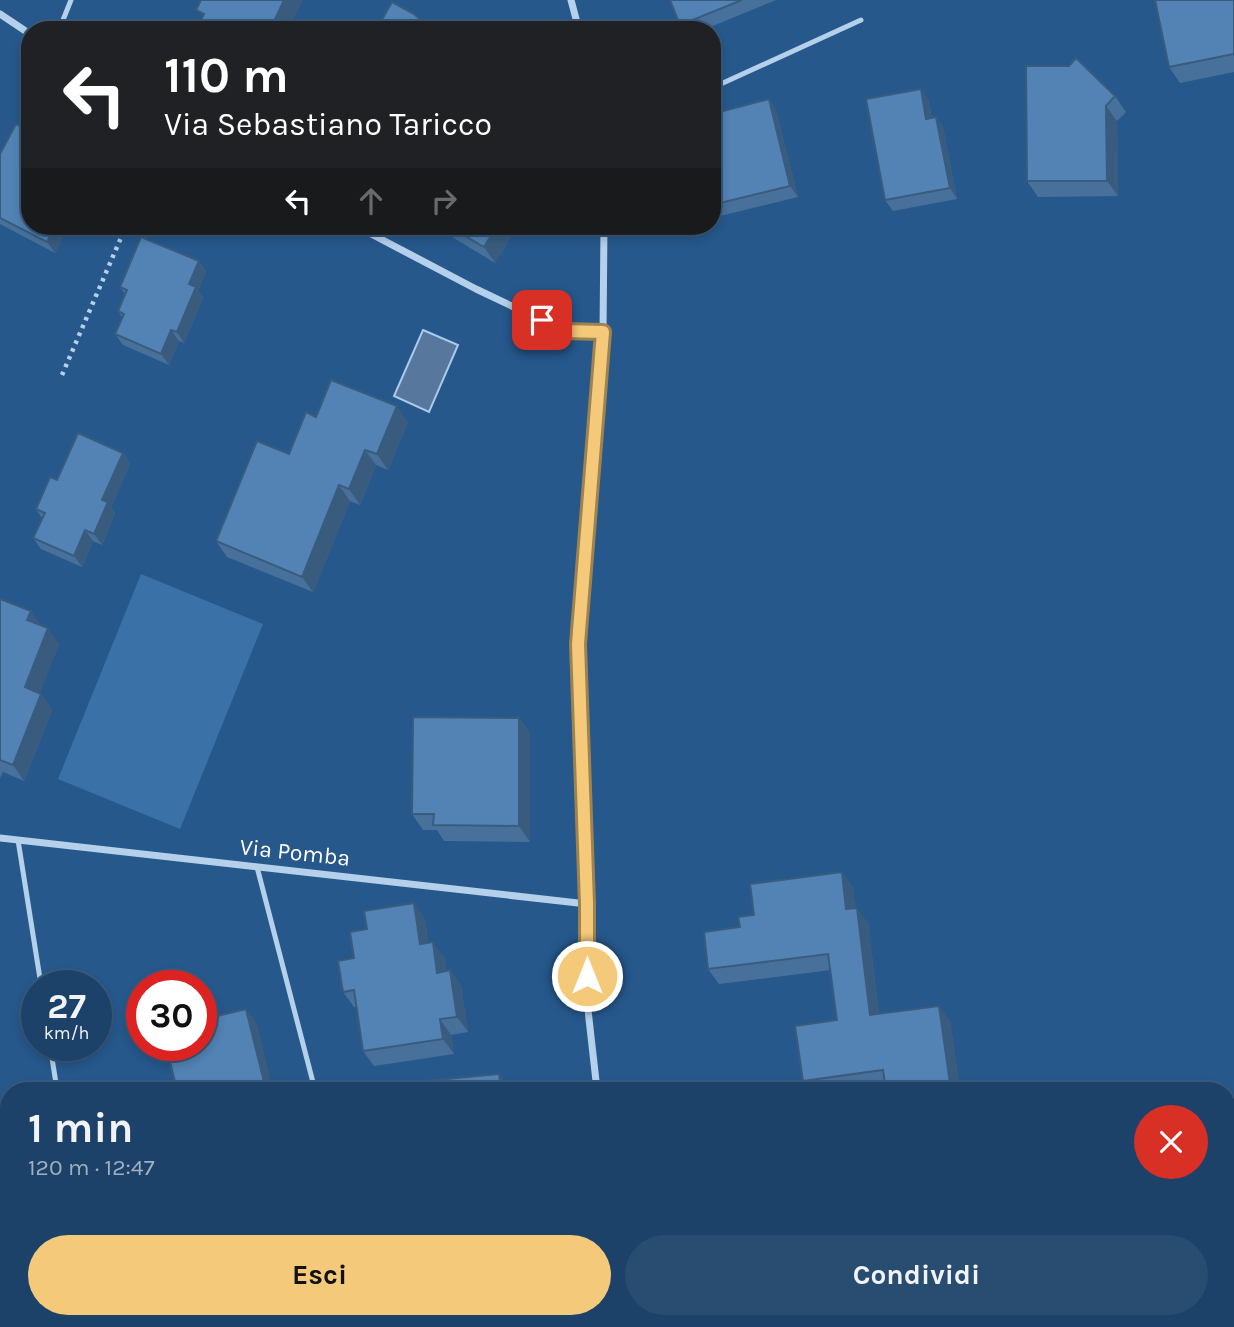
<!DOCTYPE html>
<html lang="it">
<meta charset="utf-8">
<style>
body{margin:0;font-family:Karla,sans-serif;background:#294d71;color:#f1f3f6;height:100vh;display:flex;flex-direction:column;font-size:26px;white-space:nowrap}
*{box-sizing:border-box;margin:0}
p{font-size:23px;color:#a0b0c0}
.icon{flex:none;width:38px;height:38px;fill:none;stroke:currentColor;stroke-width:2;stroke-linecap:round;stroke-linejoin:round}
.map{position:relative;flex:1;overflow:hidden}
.drawer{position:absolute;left:0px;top:1082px;width:1236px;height:247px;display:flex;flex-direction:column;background:#1c4269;border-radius:28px 28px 0 0;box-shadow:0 4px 10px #0003,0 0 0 2px #3a5b7d}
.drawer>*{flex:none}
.top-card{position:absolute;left:21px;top:21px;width:700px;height:214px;border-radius:28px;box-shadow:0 4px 10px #0003,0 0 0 2px #3a5b7d;background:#202124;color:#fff;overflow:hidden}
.speed{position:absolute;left:21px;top:970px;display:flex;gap:14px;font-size:35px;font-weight:700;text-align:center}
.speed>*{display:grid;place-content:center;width:91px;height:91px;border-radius:50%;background:#1c4269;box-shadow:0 4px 10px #0003,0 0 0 2px #3a5b7d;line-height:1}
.speed small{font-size:18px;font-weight:400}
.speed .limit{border:10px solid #d22;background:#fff;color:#111}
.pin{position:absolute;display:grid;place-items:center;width:60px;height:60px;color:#fff;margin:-30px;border-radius:14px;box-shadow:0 4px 10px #0006}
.me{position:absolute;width:77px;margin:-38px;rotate:0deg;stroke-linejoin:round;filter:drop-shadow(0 0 5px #0008)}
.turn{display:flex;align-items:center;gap:24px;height:147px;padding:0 28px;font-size:32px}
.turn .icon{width:91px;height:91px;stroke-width:2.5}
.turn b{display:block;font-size:49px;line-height:60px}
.lanes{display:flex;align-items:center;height:66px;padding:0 28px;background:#0003;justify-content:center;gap:35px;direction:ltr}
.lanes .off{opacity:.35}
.round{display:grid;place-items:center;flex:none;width:74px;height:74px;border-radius:37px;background:#294d71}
.summary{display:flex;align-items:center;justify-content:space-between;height:119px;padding:0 28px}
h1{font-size:42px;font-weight:700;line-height:52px}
.button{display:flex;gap:14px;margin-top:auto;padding:14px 28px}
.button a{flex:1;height:80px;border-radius:42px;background:#f4c979;color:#111;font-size:28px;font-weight:700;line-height:80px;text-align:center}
.button a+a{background:#294d71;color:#f1f3f6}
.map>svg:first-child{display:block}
.green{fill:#3a72a8}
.water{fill:#57789c;stroke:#a9cbeb;stroke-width:2}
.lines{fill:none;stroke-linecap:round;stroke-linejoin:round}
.path{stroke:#b4d0ea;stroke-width:4.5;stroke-dasharray:3.5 5;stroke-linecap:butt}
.service{stroke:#b4d0ea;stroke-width:5}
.minor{stroke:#b4d0ea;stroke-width:7}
.wall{fill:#47719b}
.shaded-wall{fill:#395c7e}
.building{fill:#5283b4;stroke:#395c7e;stroke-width:2}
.route-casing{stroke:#9f834f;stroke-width:18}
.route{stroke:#f4c979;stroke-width:12}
.labels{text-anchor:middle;stroke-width:5;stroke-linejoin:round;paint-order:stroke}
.street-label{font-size:23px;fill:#fff;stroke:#26588c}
</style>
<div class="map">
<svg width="1234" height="1327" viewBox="0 0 1234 1327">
<rect width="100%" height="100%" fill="#26588c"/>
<!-- green -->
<g class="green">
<polygon points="141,574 263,624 180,829 58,779"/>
<polygon points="1227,1297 1234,1327 645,1327 645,1320 1227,1320"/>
</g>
<!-- water -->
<polygon class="water" points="423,330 458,345 429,412 394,396"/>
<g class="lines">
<!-- path -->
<polyline class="path" points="62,375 126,226"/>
<!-- service -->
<g class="service">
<polyline points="59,30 71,0"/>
<polyline points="712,88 861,20"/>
<polyline points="18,840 41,985"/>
<polyline points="257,867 315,1090"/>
<polyline points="50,1045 57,1090"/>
<polyline points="568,1320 590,1327"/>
<polyline points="431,1327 442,1320"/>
</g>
<!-- minor -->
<g class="minor">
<polyline points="571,0 579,30"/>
<polyline points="0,14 30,34"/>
<polyline points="356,226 476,289 564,331 603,333"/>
<polyline points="0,838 587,904"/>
<polyline points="597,1090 587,1001 587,904 578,644 603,333 604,226"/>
<polyline points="615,1327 615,1320"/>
</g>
</g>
<!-- wall -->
<g class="wall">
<polygon points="670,0 776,0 703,30 684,30 680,25"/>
<polygon points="1234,0 1234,72 1180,83 1169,67"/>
<polygon points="1115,96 1126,112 1117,121 1118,196 1038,197 1027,181"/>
<polygon points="769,99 776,110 798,197 712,218 712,172 715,171"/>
<polygon points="928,100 932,118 936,117 943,128 957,199 893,211 885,200"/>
<polygon points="0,154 69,226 55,253 0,224"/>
<polygon points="434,226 518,226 495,263"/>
<polygon points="199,261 206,272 198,291 203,298 184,343 179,341 169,365 123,345 115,334 122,317 118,311 125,294 120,287"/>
<polygon points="316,417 408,422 388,470 376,465 360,505 350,501 313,592 227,557 216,541 289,454"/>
<polygon points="123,453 130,464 111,507 115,513 102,545 93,541 82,567 41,549 33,538 42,518 36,509 57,480"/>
<polygon points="0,599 40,625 59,644 39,693 41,694 52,710 24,781 3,772 0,778"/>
<polygon points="519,718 530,734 530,842 444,841 437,830 423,830 412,814"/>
<polygon points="842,872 853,888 855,908 868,923 879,1014 950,1021 960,1090 886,1090 886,1087 859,1090 810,1090 803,1081 837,1020 831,970 719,984 708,969 740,927 754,915"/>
<polygon points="425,919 428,943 444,957 446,971 450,970 461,986 468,1032 451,1035 454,1054 374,1066 363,1051 356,1007 354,1007 343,992 354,958"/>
<polygon points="234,1320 324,1320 323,1327 239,1327"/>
</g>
<!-- shaded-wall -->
<g class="shaded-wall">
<polygon points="284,0 303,0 289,30 270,30"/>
<polygon points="921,89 928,100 934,130 926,119"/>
<polygon points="769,99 776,110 798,197 790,186"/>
<polygon points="1106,106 1117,121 1118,196 1107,181"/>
<polygon points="936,117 943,128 957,199 950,188"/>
<polygon points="56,226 69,226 55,253 47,242"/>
<polygon points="497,226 518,226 495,263 484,247"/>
<polygon points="199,261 206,272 198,291 203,298 184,343 177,332 189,284"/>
<polygon points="171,330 179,341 169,365 161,354"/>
<polygon points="397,406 408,422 388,470 377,454"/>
<polygon points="365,450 376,465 360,505 349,489"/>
<polygon points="123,453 130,464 111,507 115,513 102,545 94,534 102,500"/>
<polygon points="339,485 350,501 313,592 302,577"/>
<polygon points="85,530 93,541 82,567 74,556"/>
<polygon points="31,611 42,627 27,620"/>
<polygon points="48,628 59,644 36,703 25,687"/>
<polygon points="41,694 52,710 24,781 13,765"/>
<polygon points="519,718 530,734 530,842 519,826"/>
<polygon points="842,872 853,888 857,925 846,909"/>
<polygon points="414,903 425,919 431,960 420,944"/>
<polygon points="857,908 868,923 881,1031 870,1015"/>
<polygon points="433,942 444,957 448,988 437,973"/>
<polygon points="450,970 461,986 468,1032 457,1017"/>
<polygon points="939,1006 950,1021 960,1090 951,1090"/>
<polygon points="246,1009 257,1024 273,1090 266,1090"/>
<polygon points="440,1019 451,1035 454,1054 443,1039"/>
<polygon points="499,1074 510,1090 501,1090"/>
<polygon points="310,1320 324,1320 323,1327 310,1327"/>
</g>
<!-- building -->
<g class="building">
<polygon points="201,0 284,0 270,30 196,30 204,14 196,10"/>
<polygon points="670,0 742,0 680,25"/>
<polygon points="1155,0 1234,0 1234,54 1169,67"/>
<polygon points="392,2 414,14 432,30 376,30"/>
<polygon points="1076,58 1115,96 1106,106 1107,181 1027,181 1026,66 1069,66"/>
<polygon points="921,89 926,119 936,117 950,188 885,200 866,99"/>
<polygon points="769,99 790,186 712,205 712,172 715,171 712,161 712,114"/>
<polygon points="16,124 30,131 30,226 56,226 47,242 0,218 0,154"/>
<polygon points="448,226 497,226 484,247"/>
<polygon points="141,237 199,261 189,284 196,287 177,332 171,330 161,354 115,334 124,314 118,311 127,290 120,287"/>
<polygon points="331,380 397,406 377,454 365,450 349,489 339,485 302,577 216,541 257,441 289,454 306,412 316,417"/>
<polygon points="78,433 123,453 102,500 108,502 94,534 85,530 74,556 33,538 45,513 36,509 50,477 57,480"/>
<polygon points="0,599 31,611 27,620 48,628 25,687 41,694 13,765 0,760"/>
<polygon points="413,717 519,718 519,826 433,825 434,814 412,814"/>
<polygon points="842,872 846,909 857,908 870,1015 939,1006 951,1090 886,1090 883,1070 803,1081 795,1026 837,1020 828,954 708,969 704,932 740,927 738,917 754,915 750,884"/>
<polygon points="414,903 420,944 433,942 437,973 450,970 457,1017 440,1019 443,1039 363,1051 354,990 343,992 338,961 354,958 350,932 367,929 364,911"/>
<polygon points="246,1009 266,1090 177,1090 166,1045 201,1045 201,1020"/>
<polygon points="499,1074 501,1090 426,1090 425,1081"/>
<polygon points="244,1320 310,1320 310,1327 243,1327"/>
</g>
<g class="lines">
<defs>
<polyline id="route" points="542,320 564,331 603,332 578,644 587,904 587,976"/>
</defs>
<!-- route casing -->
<use href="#route" class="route-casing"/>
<!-- route -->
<use href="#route" class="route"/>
</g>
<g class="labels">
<!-- street labels -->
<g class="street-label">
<text transform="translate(295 852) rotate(6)" y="8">Via Pomba</text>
</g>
</g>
</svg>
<div class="speed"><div>27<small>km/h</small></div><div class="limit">30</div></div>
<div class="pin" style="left:542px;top:320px;background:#d93025"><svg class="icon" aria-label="arrive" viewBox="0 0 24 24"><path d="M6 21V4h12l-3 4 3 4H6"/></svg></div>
<svg class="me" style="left:587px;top:976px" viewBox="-20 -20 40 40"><circle r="17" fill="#f4c979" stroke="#fff" stroke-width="3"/><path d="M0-11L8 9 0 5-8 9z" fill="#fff"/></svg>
<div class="top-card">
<div class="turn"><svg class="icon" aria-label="left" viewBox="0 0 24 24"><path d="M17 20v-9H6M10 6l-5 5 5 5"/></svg><div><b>110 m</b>Via Sebastiano Taricco</div></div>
<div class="lanes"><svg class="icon" aria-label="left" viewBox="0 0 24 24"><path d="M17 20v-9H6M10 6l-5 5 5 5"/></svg><svg class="icon off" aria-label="ahead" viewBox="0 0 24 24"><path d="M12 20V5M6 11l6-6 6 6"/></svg><svg class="icon off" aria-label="right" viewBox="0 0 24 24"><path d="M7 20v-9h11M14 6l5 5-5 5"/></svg></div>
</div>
<section class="drawer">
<div class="summary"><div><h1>1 min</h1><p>120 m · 12:47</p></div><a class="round" style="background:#d93025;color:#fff"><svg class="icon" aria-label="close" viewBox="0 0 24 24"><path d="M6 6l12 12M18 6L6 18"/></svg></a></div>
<div class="button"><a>Esci</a><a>Condividi</a></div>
</section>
</div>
